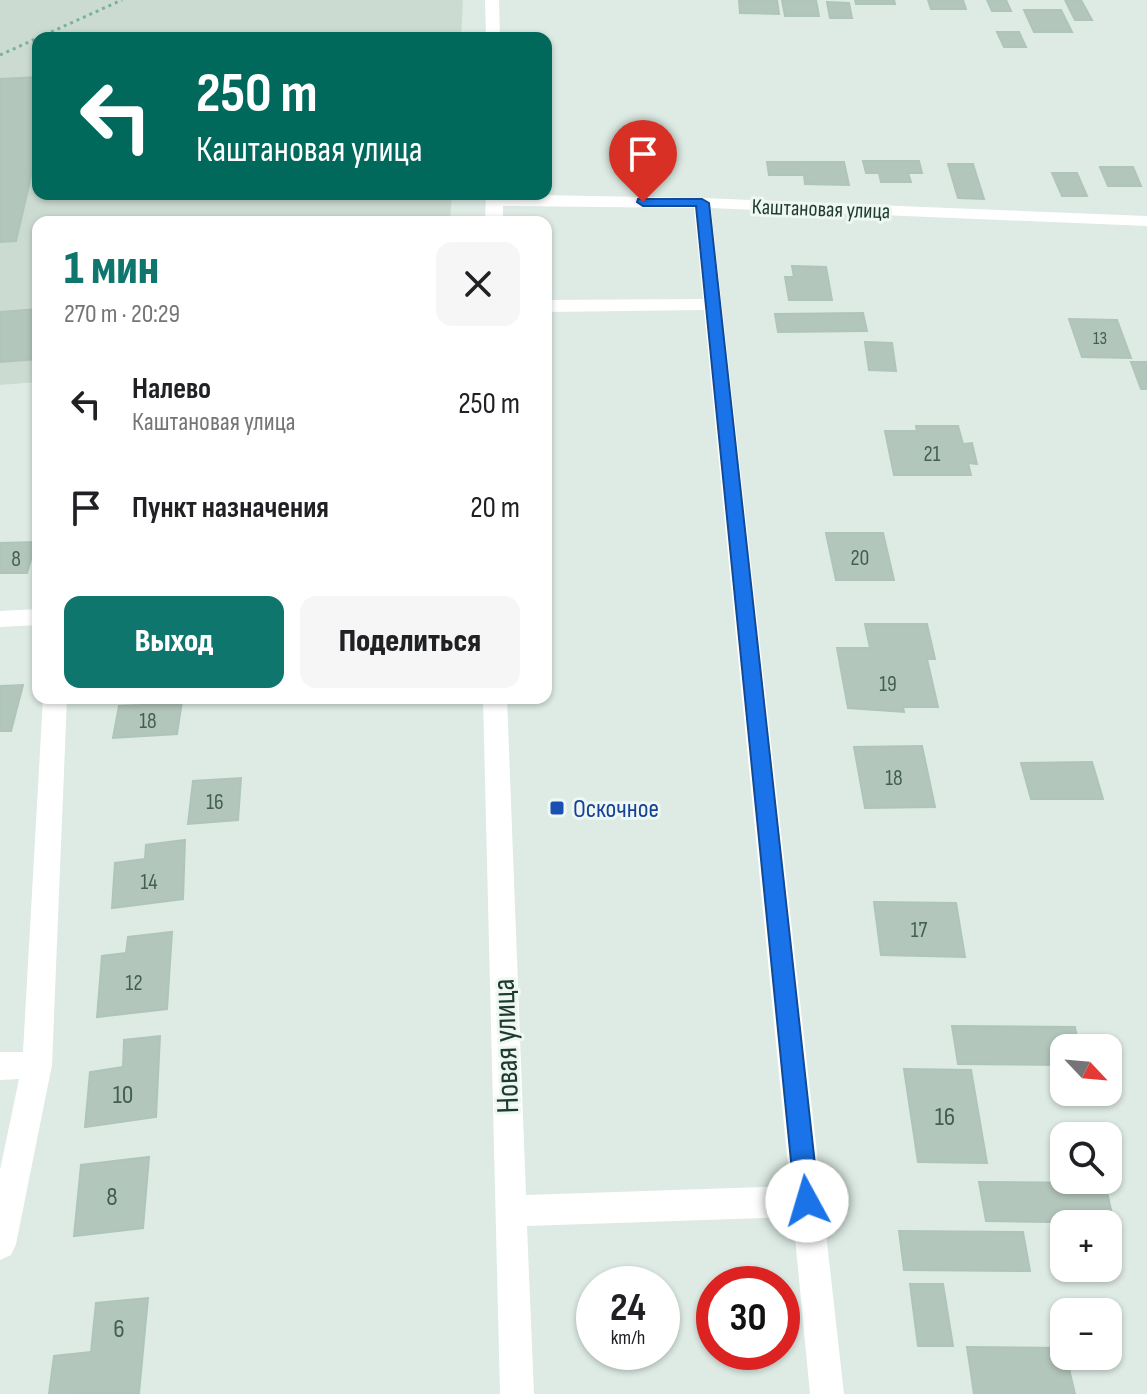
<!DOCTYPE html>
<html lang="ru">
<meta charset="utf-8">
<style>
body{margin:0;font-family:"Sofia Sans Condensed",sans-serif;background:#f6f6f6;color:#202124;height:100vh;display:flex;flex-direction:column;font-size:30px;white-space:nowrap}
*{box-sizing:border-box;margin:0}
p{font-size:26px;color:#757577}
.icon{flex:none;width:44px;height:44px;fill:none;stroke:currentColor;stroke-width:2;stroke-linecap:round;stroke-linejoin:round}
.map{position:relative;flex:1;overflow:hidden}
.panel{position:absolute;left:32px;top:216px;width:520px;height:488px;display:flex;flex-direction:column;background:#fff;border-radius:16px;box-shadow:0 2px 6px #0004}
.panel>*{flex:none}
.hud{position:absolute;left:32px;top:32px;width:520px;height:168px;border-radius:16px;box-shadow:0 2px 6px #0004;background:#00695c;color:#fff;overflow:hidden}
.needle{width:52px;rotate:116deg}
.buttons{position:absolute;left:1050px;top:1034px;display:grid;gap:16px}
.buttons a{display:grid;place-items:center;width:72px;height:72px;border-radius:16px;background:#fff;box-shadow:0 2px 6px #0004;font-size:40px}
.speed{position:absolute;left:576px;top:1266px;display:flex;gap:16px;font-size:40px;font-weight:700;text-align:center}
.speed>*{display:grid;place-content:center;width:104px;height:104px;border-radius:50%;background:#fff;box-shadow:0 2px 6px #0004;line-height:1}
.speed small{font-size:20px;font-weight:400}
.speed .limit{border:12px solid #d22;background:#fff;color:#111}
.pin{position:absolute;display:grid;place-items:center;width:68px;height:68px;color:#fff;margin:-82px -34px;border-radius:50% 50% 50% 0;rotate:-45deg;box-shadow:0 0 8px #0007}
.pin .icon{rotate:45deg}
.me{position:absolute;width:88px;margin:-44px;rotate:354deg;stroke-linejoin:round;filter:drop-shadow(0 0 6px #0008)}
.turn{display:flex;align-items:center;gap:28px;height:168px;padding:0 32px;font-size:36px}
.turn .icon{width:104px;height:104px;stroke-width:2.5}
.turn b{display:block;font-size:56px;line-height:68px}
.round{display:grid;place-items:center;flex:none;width:84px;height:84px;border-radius:16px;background:#f6f6f6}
.overview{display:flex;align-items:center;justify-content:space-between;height:136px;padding:0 32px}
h1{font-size:48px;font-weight:800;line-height:60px;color:#0f766e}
.primary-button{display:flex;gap:16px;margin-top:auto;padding:16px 32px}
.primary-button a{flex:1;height:92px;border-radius:16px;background:#0f766e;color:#fff;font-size:32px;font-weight:800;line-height:92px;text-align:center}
.primary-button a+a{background:#f6f6f6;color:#202124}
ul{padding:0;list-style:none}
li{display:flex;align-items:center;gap:24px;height:104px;padding:0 32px}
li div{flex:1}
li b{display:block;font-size:30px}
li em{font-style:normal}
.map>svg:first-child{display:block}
.built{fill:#ccdbd2}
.building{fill:#b3c6bc;stroke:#afc5ba;stroke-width:2}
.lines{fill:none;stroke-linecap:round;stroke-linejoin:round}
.path{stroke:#7bb19b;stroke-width:3;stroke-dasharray:3 4;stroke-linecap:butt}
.minor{fill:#fff;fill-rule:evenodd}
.route{fill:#1a73e8;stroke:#114b97;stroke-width:2}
.transit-dot{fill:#1a4fb4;stroke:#eef7f2;stroke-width:3}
.labels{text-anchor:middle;stroke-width:6;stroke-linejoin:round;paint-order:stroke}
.far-number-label{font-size:18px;fill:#435e54}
.far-street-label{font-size:22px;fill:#1e3b31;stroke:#eef7f2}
.number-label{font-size:22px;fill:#435e54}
.transit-label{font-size:26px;fill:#164399;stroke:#eef7f2;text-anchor:start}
.near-number-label{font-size:26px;fill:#435e54}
.near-street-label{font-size:32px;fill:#1e3b31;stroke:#eef7f2}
</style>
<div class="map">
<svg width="1147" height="1394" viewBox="0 0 1147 1394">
<rect width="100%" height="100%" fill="#ddebe4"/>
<!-- built -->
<polygon class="built" points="0,0 463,0 461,38 38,38 38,194 452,194 450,222 38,222 38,382 0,385"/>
<!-- building -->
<g class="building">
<polygon points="739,0 777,0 779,14 740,13"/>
<polygon points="782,0 816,0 819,16 785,16"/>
<polygon points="855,0 894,0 895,4 856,4"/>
<polygon points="928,0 963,0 966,9 931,9"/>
<polygon points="987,0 1006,0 1011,11 992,11"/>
<polygon points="1065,0 1081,0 1092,20 1075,20"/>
<polygon points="827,2 849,3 852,18 830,18"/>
<polygon points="1024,10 1061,10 1072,32 1034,32"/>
<polygon points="997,32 1019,32 1026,47 1004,47"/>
<polygon points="38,77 38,146 16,241 0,242 0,79"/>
<polygon points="863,161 919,161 922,173 908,173 911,182 881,182 879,173 866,173"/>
<polygon points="767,162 844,162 849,185 805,184 804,175 769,175"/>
<polygon points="948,164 973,164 984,199 958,198"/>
<polygon points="1100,167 1133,167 1141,186 1108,186"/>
<polygon points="1052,173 1077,173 1087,196 1062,196"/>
<polygon points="792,266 826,267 832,300 789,300 785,277 794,277"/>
<polygon points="38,309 38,359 0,362 0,312"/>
<polygon points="863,313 867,331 778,332 775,314"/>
<polygon points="1069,319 1117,320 1131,358 1082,357"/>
<polygon points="865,342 892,343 896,371 869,370"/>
<polygon points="1131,362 1147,362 1147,389 1141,389"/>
<polygon points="916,426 958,426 963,444 972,443 977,464 968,463 971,475 894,475 885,431 917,431"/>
<polygon points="826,533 883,533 894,580 836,580"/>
<polygon points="36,542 27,573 0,573 0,543"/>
<polygon points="865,624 927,624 935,659 927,659 938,707 903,707 904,712 848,708 837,648 870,648"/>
<polygon points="23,685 11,731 0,731 0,686"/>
<polygon points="142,698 162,698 162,702 182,701 177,734 113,738 119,706 141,705"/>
<polygon points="922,746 935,807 865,808 854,747"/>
<polygon points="1092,762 1103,799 1031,799 1021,763"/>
<polygon points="241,778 238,820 188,824 193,781"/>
<polygon points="185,840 183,899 112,908 115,863 145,859 146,845"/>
<polygon points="874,902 956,903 965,957 881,955"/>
<polygon points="172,932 167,1009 97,1017 102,956 126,953 128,937"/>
<polygon points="952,1026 1075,1027 1079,1048 1064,1048 1064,1065 958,1064"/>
<polygon points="160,1036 156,1117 85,1127 90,1072 123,1067 124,1040"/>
<polygon points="904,1069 971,1070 987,1163 918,1162"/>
<polygon points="149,1157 143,1228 74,1236 81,1165"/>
<polygon points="979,1182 1105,1183 1114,1223 986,1221"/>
<polygon points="899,1231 1023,1232 1030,1271 904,1270"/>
<polygon points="910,1284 943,1284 953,1346 918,1346"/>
<polygon points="148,1298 139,1393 49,1394 54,1356 91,1352 96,1303"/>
<polygon points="967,1347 1064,1348 1075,1394 974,1394"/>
</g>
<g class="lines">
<!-- path -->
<polyline class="path" points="0,55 122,0"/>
<!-- minor -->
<g class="minor">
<polygon points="485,0 499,0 500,38 486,38"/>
<polygon points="486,194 702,198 1147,216 1147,226 711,208 844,1394 810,1394 793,1217 527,1226 534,1394 500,1394 483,698 507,698 526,1195 790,1186 704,310 546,312 546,300 703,299 694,208 503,206 503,222 485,222"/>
<polygon points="38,609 38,625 0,627 0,611"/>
<polygon points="43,698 67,698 52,1065 16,1244 11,1255 0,1260 0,1170 19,1079 0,1080 0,1052 23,1052"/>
</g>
</g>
<!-- route -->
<polygon class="route" points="638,199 702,199 709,203 819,1201 816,1210 807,1213 799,1210 795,1201 696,206 643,206 637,202"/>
<!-- markers -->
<rect class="transit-dot" x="549" y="800" width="16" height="16" rx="4"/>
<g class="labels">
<!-- far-number labels -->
<g class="far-number-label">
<text x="1100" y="344">13</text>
</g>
<!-- far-street labels -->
<g class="far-street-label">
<text transform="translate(821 208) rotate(2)" y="8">Каштановая улица</text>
</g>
<!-- number labels -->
<g class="number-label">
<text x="932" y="461">21</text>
<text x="860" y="565">20</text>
<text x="16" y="566">8</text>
<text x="888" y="691">19</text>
<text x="148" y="728">18</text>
<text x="894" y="785">18</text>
<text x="215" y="809">16</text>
<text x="149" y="889">14</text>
<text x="919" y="937">17</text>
<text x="134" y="990">12</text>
</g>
<!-- transit labels -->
<g class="transit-label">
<text x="573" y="817">Оскочное</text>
</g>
<!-- near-number labels -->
<g class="near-number-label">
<text x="123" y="1103">10</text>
<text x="945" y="1125">16</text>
<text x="112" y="1205">8</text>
<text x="119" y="1337">6</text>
</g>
<!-- near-street labels -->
<g class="near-street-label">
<text transform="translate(505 1046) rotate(-92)" y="11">Новая улица</text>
</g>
</g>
</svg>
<div class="buttons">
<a><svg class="needle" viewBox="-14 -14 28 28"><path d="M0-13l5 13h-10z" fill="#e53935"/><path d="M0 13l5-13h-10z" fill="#757577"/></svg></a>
<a><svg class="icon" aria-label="search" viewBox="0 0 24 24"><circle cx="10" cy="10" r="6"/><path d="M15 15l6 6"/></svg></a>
<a>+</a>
<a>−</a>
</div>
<div class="speed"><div>24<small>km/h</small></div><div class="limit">30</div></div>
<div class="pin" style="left:643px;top:202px;background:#d93025"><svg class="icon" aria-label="arrive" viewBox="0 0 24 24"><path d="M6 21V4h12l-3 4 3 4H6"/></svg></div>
<svg class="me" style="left:807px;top:1201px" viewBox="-20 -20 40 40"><circle r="19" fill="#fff"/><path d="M0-13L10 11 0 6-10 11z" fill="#1a73e8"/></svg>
<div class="hud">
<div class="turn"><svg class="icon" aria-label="left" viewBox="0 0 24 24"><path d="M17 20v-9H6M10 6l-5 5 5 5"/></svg><div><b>250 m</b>Каштановая улица</div></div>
</div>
<section class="panel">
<div class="overview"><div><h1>1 мин</h1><p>270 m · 20:29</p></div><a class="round"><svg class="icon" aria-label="close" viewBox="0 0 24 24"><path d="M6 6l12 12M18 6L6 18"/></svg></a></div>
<ul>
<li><svg class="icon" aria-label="left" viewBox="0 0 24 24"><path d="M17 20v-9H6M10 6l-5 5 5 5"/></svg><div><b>Налево</b><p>Каштановая улица</p></div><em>250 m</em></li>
<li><svg class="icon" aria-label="arrive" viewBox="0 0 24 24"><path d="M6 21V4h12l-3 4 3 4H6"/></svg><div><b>Пункт назначения</b></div><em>20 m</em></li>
</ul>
<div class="primary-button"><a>Выход</a><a>Поделиться</a></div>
</section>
</div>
